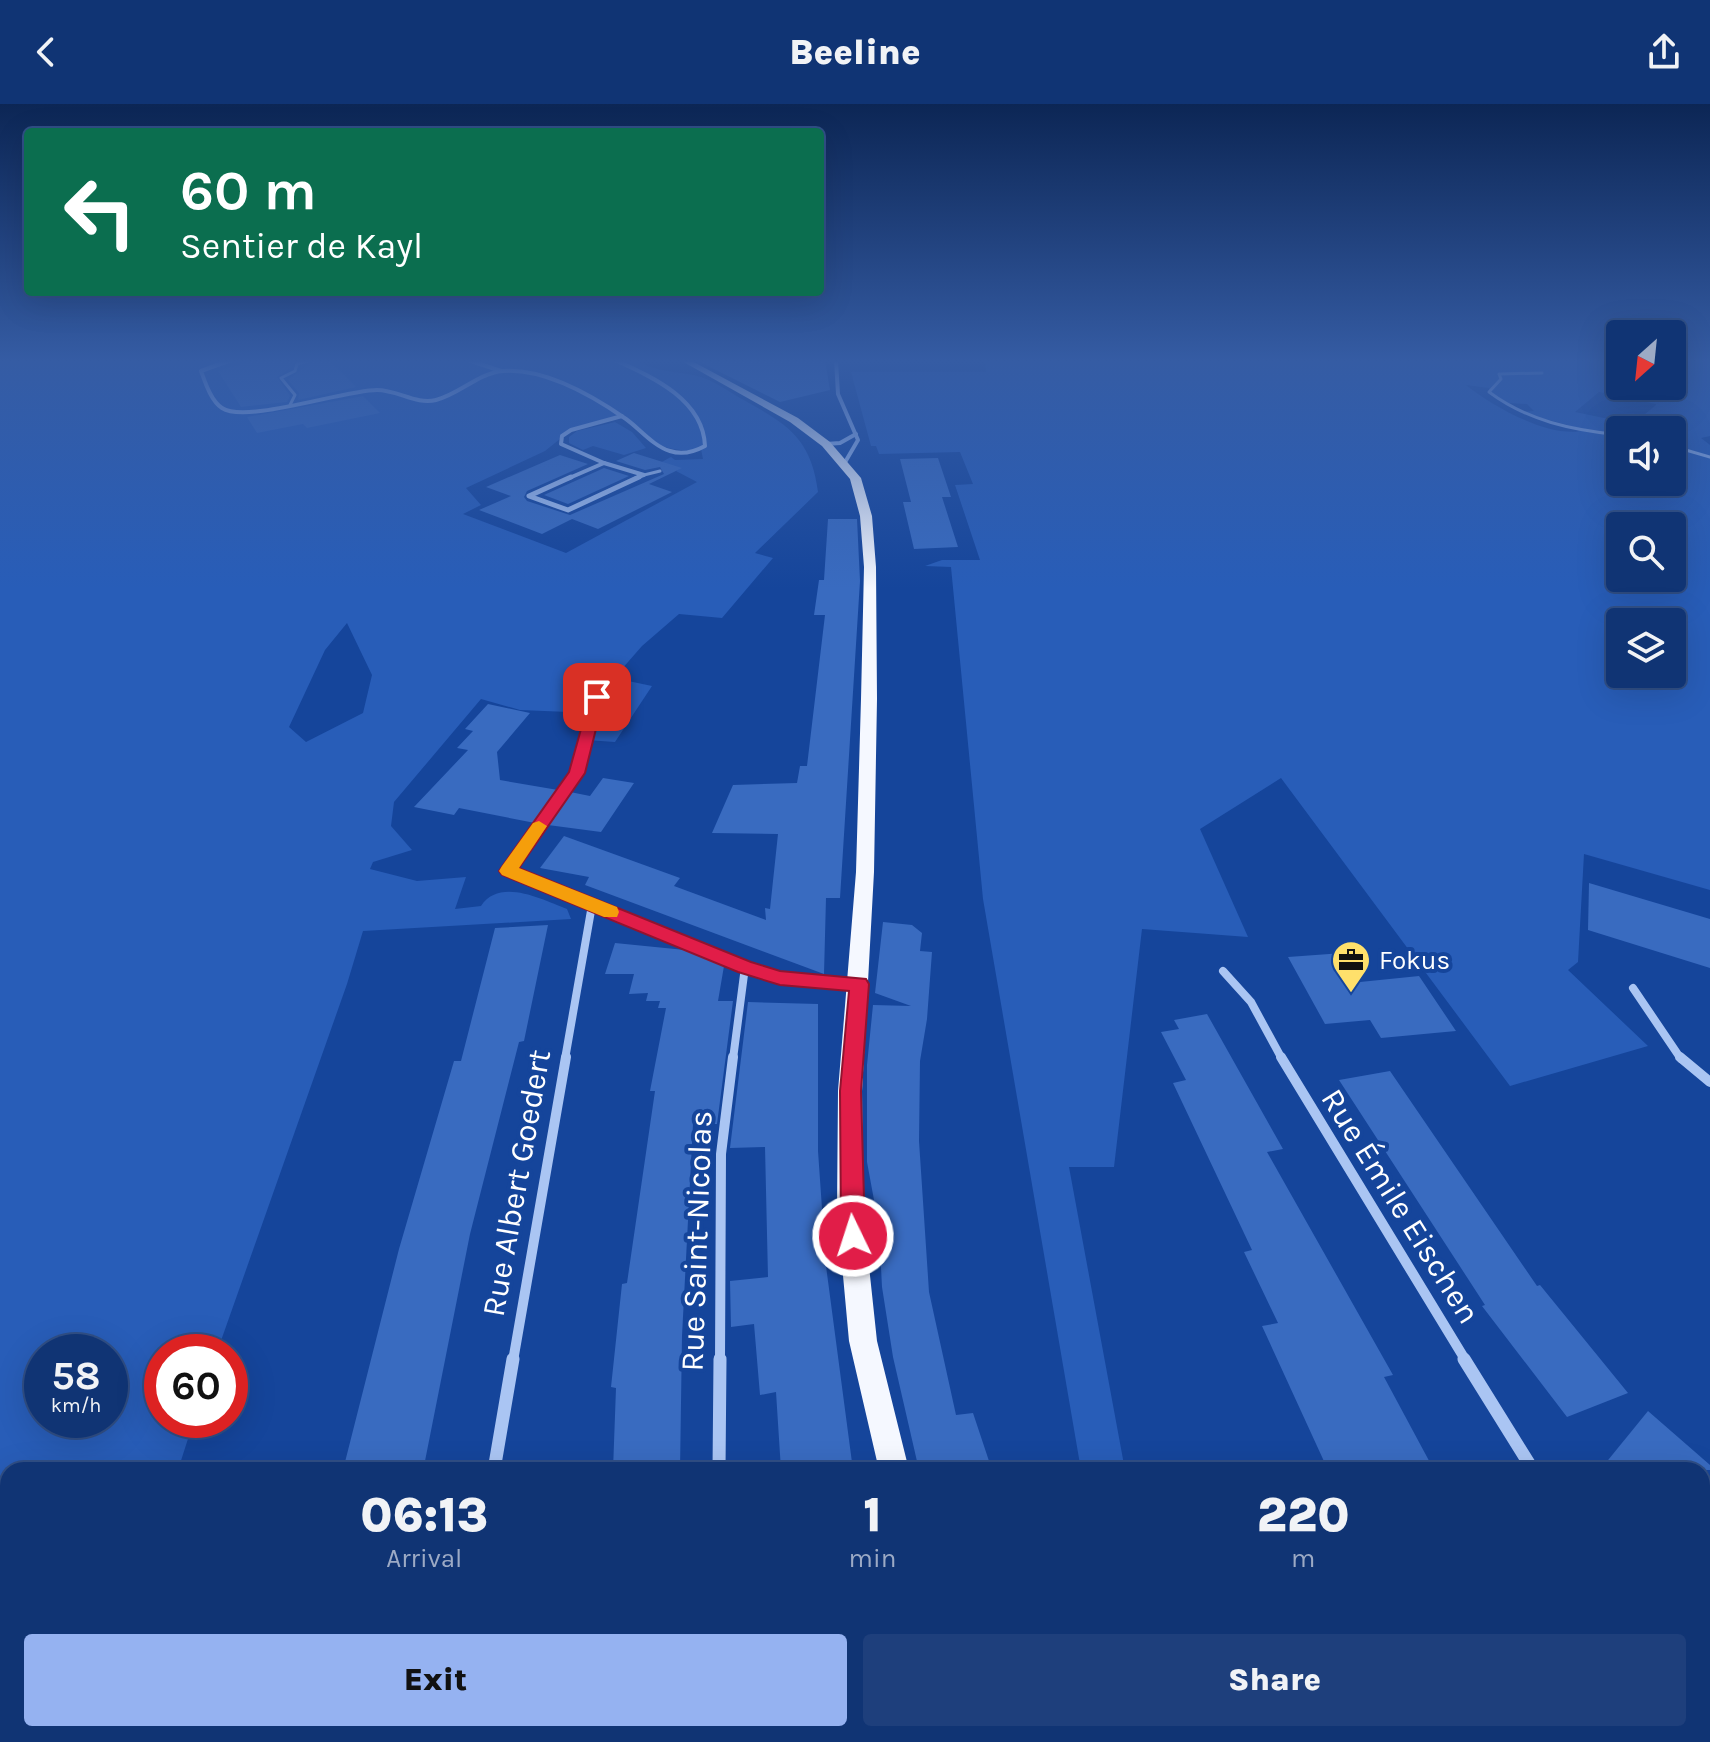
<!DOCTYPE html>
<meta charset="utf-8">
<style>
body{margin:0;font-family:Karla,sans-serif;background:#1e3f7c;color:#f1f3f6;height:100vh;display:flex;flex-direction:column;font-size:30px;white-space:nowrap}
*{box-sizing:border-box;margin:0}
p{font-size:26px;color:#9caac5}
.icon{flex:none;width:44px;height:44px;fill:none;stroke:currentColor;stroke-width:2;stroke-linecap:round;stroke-linejoin:round}
.map{position:relative;flex:1;overflow:hidden}
.panel{position:absolute;left:0px;top:1358px;width:1710px;height:280px;display:flex;flex-direction:column;background:#103474;border-radius:24px 24px 0 0;box-shadow:0 8px 32px #0002,0 0 0 2px #304f86}
.panel>*{flex:none}
.top-card{position:absolute;left:24px;top:24px;width:800px;height:168px;border-radius:8px;box-shadow:0 8px 32px #0002,0 0 0 2px #304f86;background:#0b6e4f;color:#fff;overflow:hidden}
.needle{width:52px;rotate:207deg}
.tools{position:absolute;left:1606px;top:216px;display:grid;gap:16px}
.tools a{display:grid;place-items:center;width:80px;height:80px;border-radius:8px;background:#103474;box-shadow:0 8px 32px #0002,0 0 0 2px #304f86;font-size:40px}
.speed{position:absolute;left:24px;top:1230px;display:flex;gap:16px;font-size:40px;font-weight:700;text-align:center}
.speed>*{display:grid;place-content:center;width:104px;height:104px;border-radius:50%;background:#103474;box-shadow:0 8px 32px #0002,0 0 0 2px #304f86;line-height:1}
.speed small{font-size:20px;font-weight:400}
.speed .limit{border:12px solid #d22;background:#fff;color:#111}
.pin{position:absolute;display:grid;place-items:center;width:68px;height:68px;color:#fff;margin:-34px;border-radius:16px;box-shadow:0 4px 12px #0006}
.me{position:absolute;width:88px;margin:-44px;rotate:356deg;stroke-linejoin:round;filter:drop-shadow(0 0 6px #0008)}
.turn{display:flex;align-items:center;gap:28px;height:168px;padding:0 24px;font-size:36px}
.turn .icon{width:104px;height:104px;stroke-width:2.5}
.turn b{display:block;font-size:56px;line-height:68px}
.eta{display:flex;justify-content:space-evenly;align-items:center;height:136px;text-align:center}
.eta b{font-size:48px;font-weight:800;line-height:56px}
.cta{display:flex;gap:16px;margin-top:auto;padding:16px 24px}
.cta a{flex:1;height:92px;border-radius:8px;background:#95b2f1;color:#111;font-size:32px;font-weight:800;line-height:92px;text-align:center}
.cta a+a{background:#1e3f7c;color:#f1f3f6}
header{display:flex;justify-content:space-between;align-items:center;height:104px;padding:0 24px;background:#103474;font-size:36px;font-weight:800}
.map>svg:first-child{display:block}
.green{fill:#285db8;fill-rule:evenodd}
.building{fill:#396bc0}
.lines{fill:none;stroke-linecap:round;stroke-linejoin:round}
.lane-far2{stroke:#aac5f3;stroke-width:3}
.lane-far1{stroke:#aac5f3;stroke-width:5}
.lane{stroke:#aac5f3;stroke-width:6}
.street-far4{stroke:#aac5f3;stroke-width:4}
.street-far3{stroke:#aac5f3;stroke-width:5}
.street-far2{stroke:#aac5f3;stroke-width:8}
.street-far1{stroke:#aac5f3;stroke-width:10}
.street{stroke:#aac5f3;stroke-width:13}
.primary{fill:#f5f8ff;fill-rule:evenodd}
.route{fill:#e11d48;stroke:#92132f;stroke-width:2}
.slow{fill:#f59e0b}
.labels{text-anchor:middle;stroke-width:8;stroke-linejoin:round;paint-order:stroke}
.poi-label{font-size:26px;fill:#fff;stroke:#15459b;text-anchor:start}
.near-street-label{font-size:32px;fill:#fff;stroke:#15459b}
</style>
<header><svg class="icon" aria-label="back" viewBox="0 0 24 24"><path d="M15 5l-7 7 7 7"/></svg>Beeline<svg class="icon" aria-label="share" viewBox="0 0 24 24"><path d="M12 15V3M7 8l5-5 5 5M5 13v7h14v-7"/></svg></header>
<div class="map">
<svg width="1710" height="1638" viewBox="0 0 1710 1638">
<rect width="100%" height="100%" fill="#15459b"/>
<!-- green -->
<g class="green">
<path d="M0,256H637C655,269 681,267 701,273C714,277 728,287 740,294C785,319 811,332 818,388L755,449L773,454L722,514L679,510L642,542L614,574L652,582L615,638L586,636L593,609L520,606L481,595L394,698L391,722L412,746L373,758L370,765L417,777L466,773L455,805L481,802C500,773 543,796 567,805L571,815L363,827L347,880L217,1248H162V1316H194L178,1366H8V1630H96L93,1638H0ZM621,312C650,335 662,351 701,345L703,355L675,356L671,353L656,361L680,364L676,367L697,378L566,449L463,410L481,401L466,384L545,347L571,326ZM347,519L372,571L363,609L306,638L289,623L325,546ZM42,1248H110V1316H42Z"/>
<path d="M985,256H1620V282H1672V256H1710V332L1701,334L1710,341V786L1584,750L1578,858L1568,866L1648,942L1510,982L1281,674L1200,725L1248,833L1142,825L1114,1063H1069L1125,1366H1081L983,795L951,463L925,462L942,456H980L955,381L973,380L960,348L879,350L876,342H871L851,268H986ZM1466,281L1489,284L1491,291L1508,299L1527,300L1534,307L1519,308L1586,326C1551,336 1492,302 1466,281ZM1599,288L1656,300V301L1633,320L1575,308ZM1620,326H1672V378H1620ZM1620,422H1672V474H1620ZM1620,518H1672V570H1620Z"/>
<polygon points="615,318 632,328 646,344 624,351 593,342 583,346 569,339 569,333 577,327"/>
<polygon points="1702,1577 1710,1581 1710,1638 1553,1638 1554,1630 1702,1630"/>
<polygon points="1089,1630 1198,1630 1200,1638 1089,1638"/>
</g>
<!-- building -->
<g class="building">
<polygon points="254,256 296,256 291,264 277,273 290,292 287,298 241,303 218,267"/>
<polygon points="314,256 329,256 356,283 298,296 299,289 288,276"/>
<polygon points="696,256 825,256 830,286 780,298"/>
<polygon points="363,292 380,309 307,324 303,320 257,329 247,313"/>
<polygon points="634,349 682,364 649,380 672,388 598,425 572,415 542,430 479,406 511,392 486,383 560,351 588,360 527,387 524,393 527,397 570,411 664,370 660,363 645,366 616,357"/>
<polygon points="938,354 951,393 942,393 958,443 914,445 903,398 911,398 900,355"/>
<polygon points="604,364 629,372 568,400 544,391"/>
<polygon points="828,415 857,415 860,477 840,794 826,794 824,870 585,781 589,773 540,764 564,732 680,774 674,782 766,816 765,804 770,805 778,730 712,729 733,681 797,679 800,662 807,662 825,511 814,511 819,476 824,476"/>
<polygon points="488,600 530,609 497,648 500,676 558,686 535,719 459,704 454,711 414,703 468,646 457,644 473,627 465,625"/>
<polygon points="603,674 634,679 601,728 548,721 570,688 590,692"/>
<polygon points="1589,779 1710,815 1710,864 1588,826"/>
<polygon points="883,818 912,821 922,829 920,847 932,848 927,915 920,957 919,1037 929,1188 956,1311 973,1309 992,1366 919,1366 893,1253 882,1183 879,1123 867,1058 867,961 873,901 911,902 875,889"/>
<polygon points="548,821 524,937 519,938 470,1130 424,1362 343,1366 399,1145 454,957 461,957 495,824"/>
<polygon points="615,839 685,846 724,862 718,897 733,897 717,1020 693,1020 682,1232 680,1366 613,1366 616,1284 611,1283 622,1180 627,1179 655,987 650,987 666,904 658,904 660,897 646,897 648,889 629,890 634,870 605,870"/>
<polygon points="1343,849 1360,878 1419,872 1456,927 1381,934 1370,916 1325,920 1288,853"/>
<polygon points="748,898 818,900 818,1047 826,1162 853,1366 781,1366 776,1288 760,1291 754,1220 731,1223 730,1177 768,1173 765,1043 730,1044"/>
<polygon points="1207,910 1283,1045 1267,1048 1393,1271 1384,1273 1434,1366 1328,1366 1262,1222 1278,1219 1244,1148 1252,1146 1173,979 1186,976 1161,928 1179,925 1174,916"/>
<polygon points="1390,967 1537,1182 1540,1181 1628,1289 1567,1313 1482,1202 1485,1201 1339,976"/>
<polygon points="1648,1307 1710,1361 1710,1366 1600,1366"/>
</g>
<g class="lines">
<!-- lane-far2 -->
<g class="lane-far2">
<path d="M1542,269L1499,270L1501,275L1489,288C1528,317 1572,326 1620,331"/>
<polyline points="290,301 295,291 281,274 295,267 297,260 310,256"/>
<polyline points="1672,342 1710,353"/>
<polyline points="644,371 660,367"/>
</g>
<!-- lane-far1 -->
<polyline class="lane-far1" points="545,715 577,669 597,593"/>
<!-- lane -->
<polyline class="lane" points="508,767 546,713"/>
<!-- street-far4 -->
<g class="street-far4">
<path d="M231,256L201,267C205,278 211,297 222,304C246,320 344,286 377,286C398,286 416,301 436,296C460,290 478,269 503,267C544,264 593,292 626,315C640,325 653,342 670,347C682,351 694,348 705,342C703,295 652,273 615,256"/>
<polyline points="468,256 501,267"/>
<polyline points="836,256 838,290 858,336 844,360"/>
<polyline points="826,340 840,339 856,330"/>
<polyline points="604,359 644,371 634,375"/>
<polyline points="604,359 561,340 562,332 571,326 622,312"/>
<polyline points="567,375 604,359"/>
</g>
<!-- street-far3 -->
<polyline class="street-far3" points="571,373 529,392 568,406 639,373"/>
<!-- street-far2 -->
<g class="street-far2">
<polyline points="508,767 745,863 780,874 855,880"/>
<polyline points="1223,867 1251,898 1282,955"/>
<polyline points="1633,884 1681,955"/>
<polyline points="565,955 592,801"/>
<polyline points="733,955 745,863"/>
</g>
<!-- street-far1 -->
<g class="street-far1">
<polyline points="1281,953 1466,1257"/>
<polyline points="1680,953 1710,978"/>
<polyline points="513,1257 566,953"/>
<polyline points="720,1257 721,1050 733,953"/>
</g>
<!-- street -->
<g class="street">
<polyline points="1464,1255 1533,1366"/>
<polyline points="494,1366 513,1255"/>
<polyline points="719,1366 720,1255"/>
<polyline points="1702,1543 1710,1547"/>
<polyline points="730,1630 731,1638"/>
<polyline points="1517,1630 1519,1638"/>
<polyline points="447,1638 449,1630"/>
</g>
<!-- primary -->
<g class="primary">
<polygon points="680,256 690,256 798,314 830,338 861,374 872,412 876,463 877,595 874,768 862,987 863,1106 877,1237 909,1366 879,1366 849,1237 837,1106 838,987 856,768 861,595 864,463 860,412 850,375 822,342 790,318"/>
<polygon points="954,1630 990,1630 993,1638 957,1638"/>
</g>
</g>
<!-- sky -->
<linearGradient id="sky" x2="0" y2="1"><stop stop-color="#0c2655"/><stop offset="0.53" stop-color="#355ca4"/><stop offset="1" stop-color="#355ca4" stop-opacity="0"/></linearGradient>
<rect width="1710" height="485" fill="url(#sky)"/>
<!-- route -->
<polygon class="route" points="597,589 604,593 585,669 519,764 751,858 780,867 866,875 869,880 861,987 865,1132 861,1140 853,1143 845,1140 841,1132 840,987 849,887 780,881 738,868 502,771 499,767 569,668 590,593"/>
<!-- slow -->
<polygon class="slow" points="539,717 547,722 519,764 617,803 619,808 617,813 604,813 502,771 499,767 502,762 533,719"/>
<!-- icons -->
<defs>
<symbol id="office-pin" viewBox="-11 -11 22 30"><path d="M0 17L-7.5 6A9.5 9.5 0 1 1 7.5 6Z" fill="#ffe06b" stroke="#15459b"/><path d="M-6-3h4V-5.5h4V-3h4V5H-6ZM-1-4.5V-3h2v-1.5ZM-6 0V1H6V0Z" fill="#111"/></symbol>
</defs>
<g fill-rule="evenodd">
<use href="#office-pin" x="1329" y="834" width="44" height="60"/>
</g>
<g class="labels">
<!-- poi labels -->
<g class="poi-label">
<text x="1379" y="865">Fokus</text>
</g>
<!-- near-street labels -->
<g class="near-street-label">
<text transform="translate(516 1079) rotate(-80)" y="11">Rue Albert Goedert</text>
<text transform="translate(1401 1102) rotate(58)" y="11">Rue Émile Eischen</text>
<text transform="translate(696 1137) rotate(-88)" y="11">Rue Saint-Nicolas</text>
</g>
</g>
</svg>
<div class="tools">
<a><svg class="needle" viewBox="-14 -14 28 28"><path d="M0-13l5 13h-10z" fill="#e53935"/><path d="M0 13l5-13h-10z" fill="#9caac5"/></svg></a>
<a><svg class="icon" aria-label="sound" viewBox="0 0 24 24"><path d="M4 9h4l5-4v14l-5-4H4zM17 9q2 3 0 6"/></svg></a>
<a><svg class="icon" aria-label="search" viewBox="0 0 24 24"><circle cx="10" cy="10" r="6"/><path d="M15 15l6 6"/></svg></a>
<a><svg class="icon" aria-label="layers" viewBox="0 0 24 24"><path d="M12 4l9 5-9 5-9-5zM3 14l9 5 9-5"/></svg></a>
</div>
<div class="speed"><div>58<small>km/h</small></div><div class="limit">60</div></div>
<div class="pin" style="left:597px;top:593px;background:#d93025"><svg class="icon" aria-label="arrive" viewBox="0 0 24 24"><path d="M6 21V4h12l-3 4 3 4H6"/></svg></div>
<svg class="me" style="left:853px;top:1132px" viewBox="-20 -20 40 40"><circle r="17" fill="#e11d48" stroke="#fff" stroke-width="3"/><path d="M0-11L8 9 0 5-8 9z" fill="#fff"/></svg>
<div class="top-card">
<div class="turn"><svg class="icon" aria-label="left" viewBox="0 0 24 24"><path d="M17 20v-9H6M10 6l-5 5 5 5"/></svg><div><b>60 m</b>Sentier de Kayl</div></div>
</div>
<section class="panel">
<div class="eta">
<div><b>06:13</b><p>Arrival</p></div>
<div><b>1</b><p>min</p></div>
<div><b>220</b><p>m</p></div>
</div>
<div class="cta"><a>Exit</a><a>Share</a></div>
</section>
</div>
